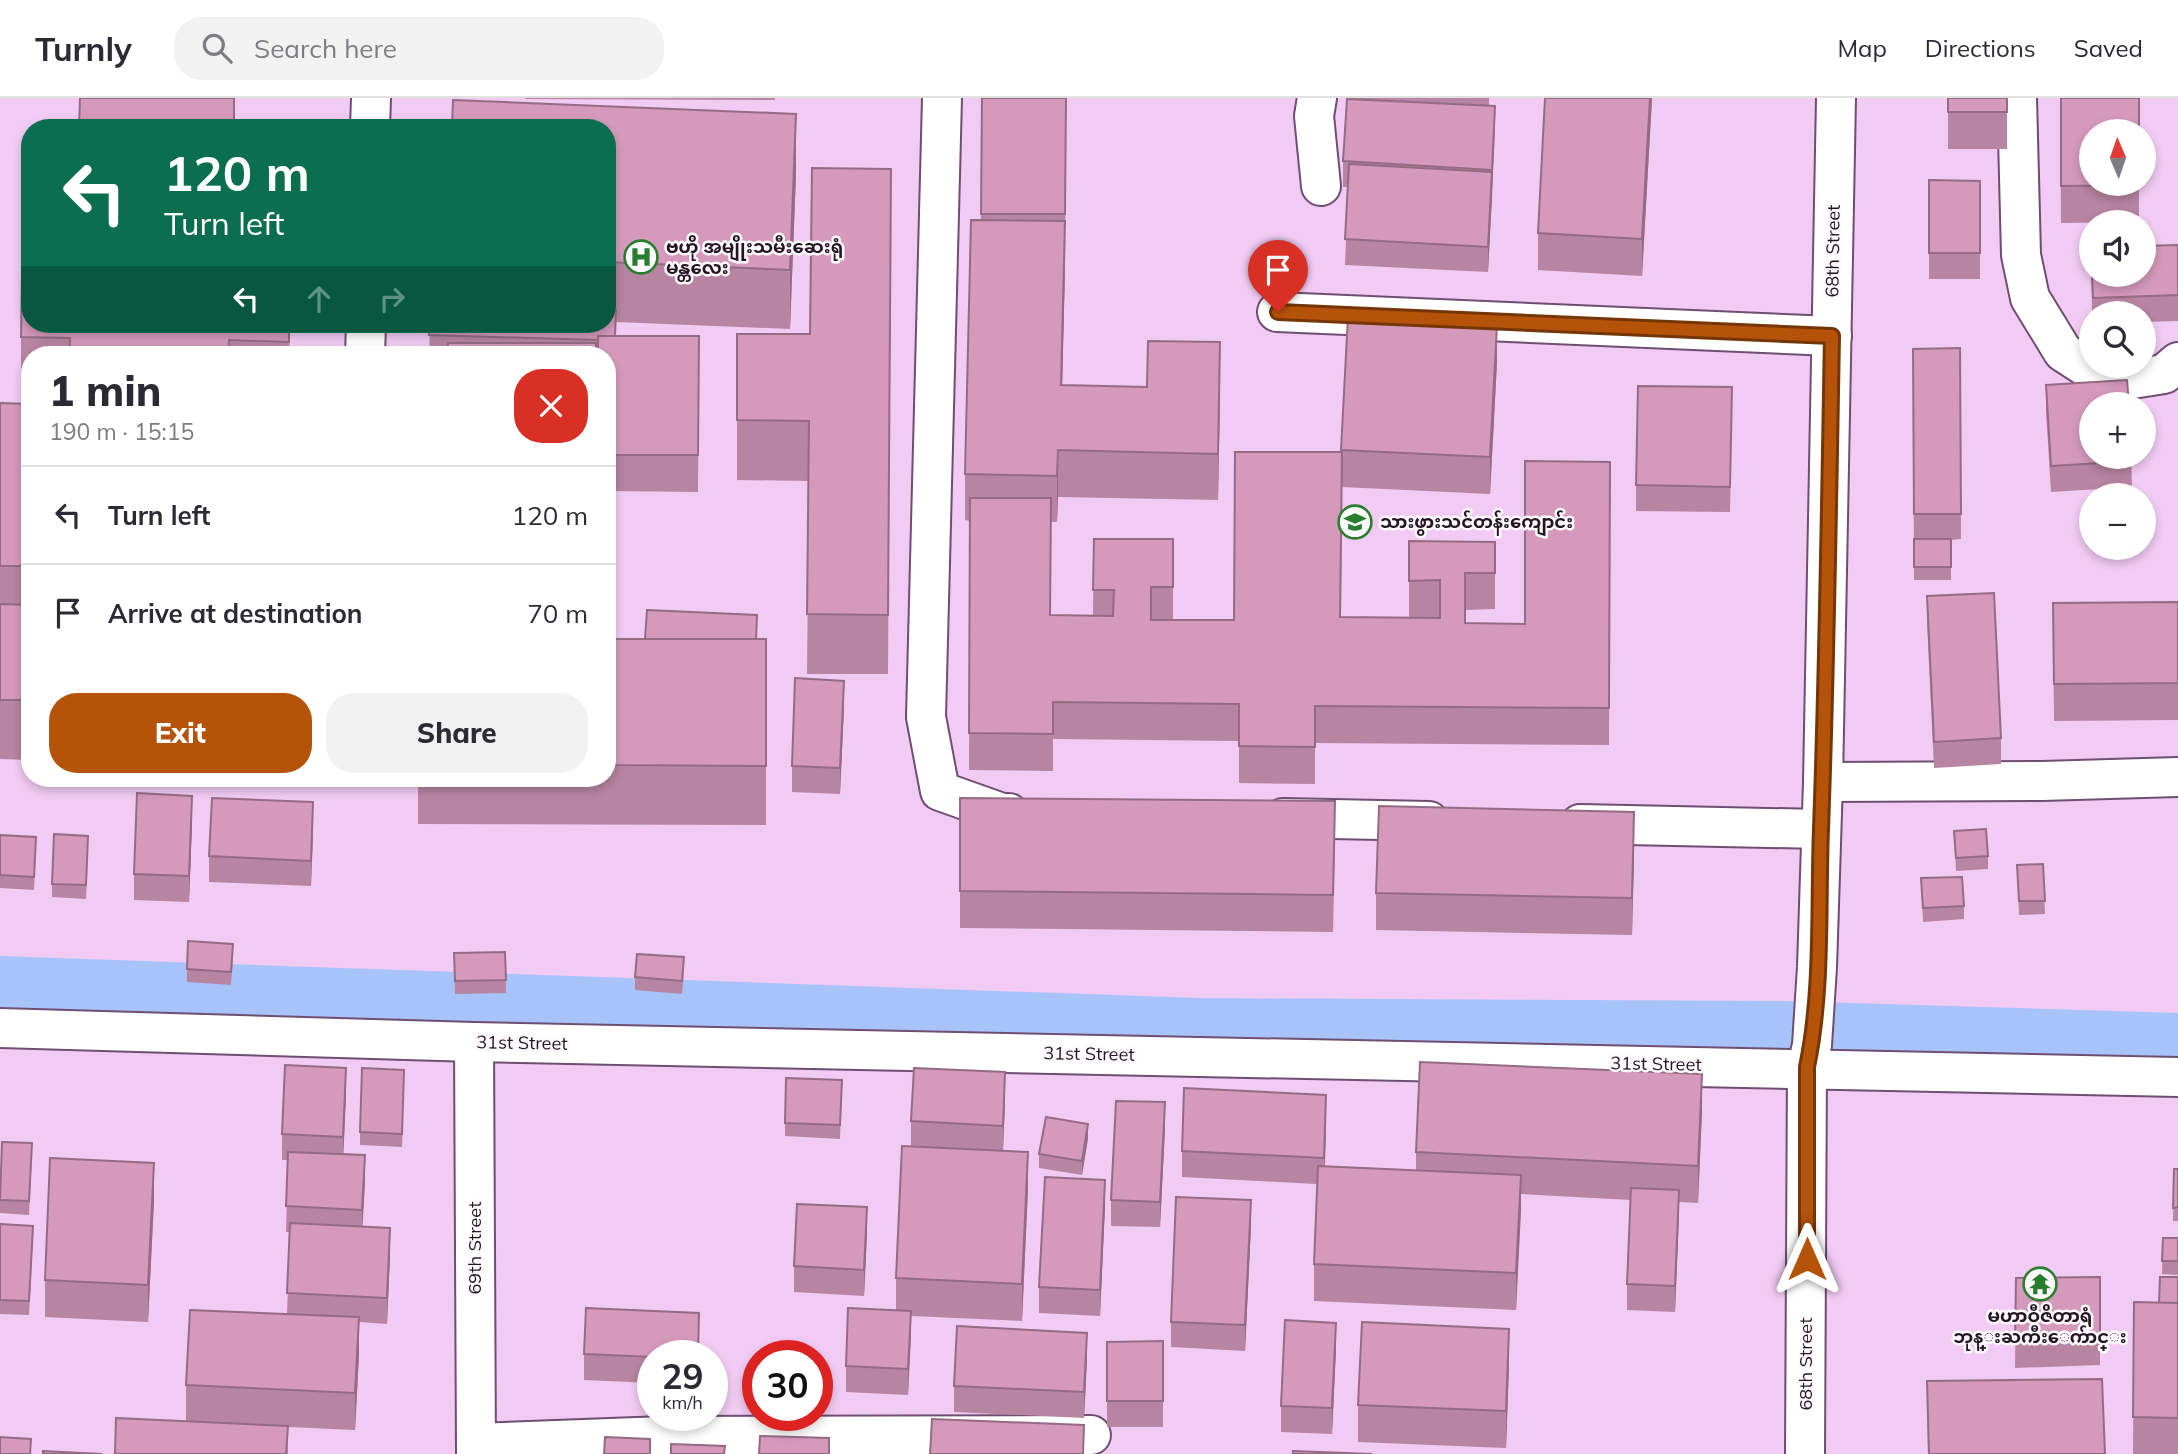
<!DOCTYPE html>
<meta charset="utf-8">
<style>
body{margin:0;font-family:Mulish,"Noto Sans Myanmar",sans-serif;background:#f2f2f3;color:#2b2b33;height:100vh;display:flex;flex-direction:column;font-size:26px;white-space:nowrap}
*{box-sizing:border-box;margin:0}
p{font-size:23px;color:#7c7c81}
.icon{flex:none;width:38px;height:38px;fill:none;stroke:currentColor;stroke-width:2;stroke-linecap:round;stroke-linejoin:round}
.map{position:relative;flex:1;overflow:hidden}
.details{position:absolute;left:21px;top:248px;width:595px;height:441px;display:flex;flex-direction:column;background:#fff;border-radius:28px;box-shadow:0 4px 10px #0003}
.details>*{flex:none}
.hud{position:absolute;left:21px;top:21px;width:595px;height:214px;border-radius:28px;box-shadow:0 4px 10px #0003;background:#0b6e4f;color:#fff;overflow:hidden}
.needle{width:46px;rotate:358deg}
.fabs{position:absolute;left:2079px;top:21px;display:grid;gap:14px}
.fabs a{display:grid;place-items:center;width:77px;height:77px;border-radius:50%;background:#fff;box-shadow:0 4px 10px #0003;font-size:35px}
.speed{position:absolute;left:637px;top:1242px;display:flex;gap:14px;font-size:35px;font-weight:700;text-align:center}
.speed>*{display:grid;place-content:center;width:91px;height:91px;border-radius:50%;background:#fff;box-shadow:0 4px 10px #0003;line-height:1}
.speed small{font-size:18px;font-weight:400}
.speed .limit{border:10px solid #d22;background:#fff;color:#111}
.pin{position:absolute;display:grid;place-items:center;width:60px;height:60px;color:#fff;margin:-72px -30px;border-radius:50% 50% 50% 0;rotate:-45deg;box-shadow:0 0 7px #0007}
.pin .icon{rotate:45deg}
.me{position:absolute;width:77px;margin:-38px;rotate:0deg;stroke-linejoin:round;filter:drop-shadow(0 0 5px #0008)}
.turn{display:flex;align-items:center;gap:24px;height:147px;padding:0 28px;font-size:32px}
.turn .icon{width:91px;height:91px;stroke-width:2.5}
.turn b{display:block;font-size:49px;line-height:60px}
.lanes{display:flex;align-items:center;height:66px;padding:0 28px;background:#0003;justify-content:center;gap:35px;direction:ltr}
.lanes .off{opacity:.35}
.round{display:grid;place-items:center;flex:none;width:74px;height:74px;border-radius:28px;background:#f2f2f3}
.overview{display:flex;align-items:center;justify-content:space-between;height:119px;padding:0 28px}
h1{font-size:42px;font-weight:800;line-height:52px}
.action{display:flex;gap:14px;margin-top:auto;padding:14px 28px}
.action a{flex:1;height:80px;border-radius:28px;background:#b45309;color:#fff;font-size:28px;font-weight:800;line-height:80px;text-align:center}
.action a+a{background:#f2f2f3;color:#2b2b33}
ul{padding:0;list-style:none}
li{display:flex;align-items:center;gap:21px;height:98px;padding:0 28px;border-top:2px solid #e1e1e2}
li div{flex:1}
li b{display:block;font-size:26px}
li em{font-style:normal}
header{display:flex;align-items:center;gap:42px;box-sizing:border-box;height:98px;padding:0 35px;background:#fff;border-bottom:2px solid #e1e1e2}
header strong{font-size:33px}
nav{display:flex;gap:38px;margin-inline-start:auto;font-size:24px}
.search{width:490px;height:63px;background:#f2f2f3;display:flex;align-items:center;gap:18px;box-sizing:border-box;padding:0 24px;border-radius:28px;color:#7c7c81;font-size:26px}
.map>svg:first-child{display:block}
.lines{fill:none;stroke-linecap:round;stroke-linejoin:round}
.canal{stroke:#a7c3fa;stroke-width:54}
.minor-casing{stroke:#6e4e71;stroke-width:42}
.minor{stroke:#fff;stroke-width:38}
.wall{fill:#b784a1}
.shaded-wall{fill:#956b83}
.building{fill:#d599bb;stroke:#956b83;stroke-width:2}
.route-casing{stroke:#753606;stroke-width:18}
.route{stroke:#b45309;stroke-width:12}
.labels{text-anchor:middle;stroke-width:5;stroke-linejoin:round;paint-order:stroke}
.poi-label{font-size:18px;font-weight:bold;fill:#231524;stroke:#fdf9fd;text-anchor:start}
.street-label{font-size:18px;fill:#231524;stroke:#fdf9fd}
</style>
<header>
<strong>Turnly</strong>
<div class="search"><svg class="icon" aria-label="search" viewBox="0 0 24 24"><circle cx="10" cy="10" r="6"/><path d="M15 15l6 6"/></svg>Search here</div>
<nav><a>Map</a><a>Directions</a><a>Saved</a></nav>
</header>
<div class="map">
<svg width="2178" height="1356" viewBox="0 0 2178 1356">
<rect width="100%" height="100%" fill="#f1cbf3"/>
<g class="lines">
<!-- canal -->
<polyline class="canal" points="0,885 1198,927 1783,930 2178,942"/>
<defs>
<g id="minor">
<polyline points="942,0 926,619 940,693 1002,715 1009,715"/>
<polyline points="1317,0 1314,18 1321,88"/>
<polyline points="2017,0 2021,157 2030,200 2063,254 2094,274 2132,281 2164,276 2178,264"/>
<polyline points="370,30 371,0"/>
<polyline points="1277,214 1832,238"/>
<polyline points="365,257 366,226"/>
<polyline points="1823,684 2042,683 2178,679"/>
<polyline points="1283,720 1429,723"/>
<polyline points="1580,726 1821,731"/>
<polyline points="0,930 474,944 2178,979"/>
<polyline points="474,944 476,1356"/>
<polyline points="476,1345 664,1338 1091,1337"/>
<polyline points="1805,1356 1807,969 1812,947 1817,869 1823,684 1836,0"/>
</g>
</defs>
<!-- minor casing -->
<use href="#minor" class="minor-casing"/>
<!-- minor -->
<use href="#minor" class="minor"/>
</g>
<!-- wall -->
<g class="wall">
<polygon points="525,0 775,0 775,2 525,1"/>
<polygon points="982,0 1066,0 1065,170 1062,287 1220,291 1218,402 1058,399 1057,424 1051,424 1051,517 1093,518 1094,441 1173,441 1173,522 1234,522 1341,354 1348,218 1497,264 1490,396 1342,389 1341,519 1440,520 1409,520 1409,443 1495,444 1495,511 1465,512 1465,525 1525,526 1610,364 1609,647 1315,645 1315,686 1239,685 1239,643 1053,641 1053,673 969,672 970,423 965,422 965,376 981,122"/>
<polygon points="1350,0 1489,0 1489,8 1495,34 1488,174 1345,167 1348,89 1343,89 1343,63"/>
<polygon points="1545,0 1652,0 1642,178 1538,172 1538,135"/>
<rect x="1948" y="0" width="59" height="51"/>
<polygon points="2060,0 2139,86 2139,124 2061,125"/>
<polygon points="607,30 796,76 790,231 616,224 616,238 699,238 698,394 607,393 607,257 429,257 430,226 607,226"/>
<polygon points="1929,82 1980,83 1980,181 1929,181"/>
<polygon points="891,130 888,576 807,576 809,383 737,382 737,236 810,236"/>
<polygon points="2178,147 2178,223 2144,224 2144,215 2092,215 2091,150"/>
<polygon points="290,226 289,257 30,257 30,286 21,285 21,239"/>
<polygon points="1960,250 1961,441 1951,442 1951,482 1914,482 1913,251"/>
<polygon points="2046,287 2131,359 2132,389 2051,394 2046,313"/>
<polygon points="0,305 30,306 30,662 0,661"/>
<polygon points="1732,315 1730,414 1636,413 1636,387"/>
<polygon points="1927,498 2001,640 2001,666 1934,670 1927,524"/>
<polygon points="2178,504 2178,622 2054,623 2053,505"/>
<polygon points="607,541 766,541 766,727 418,726 418,681 607,681"/>
<polygon points="844,608 840,696 792,694 792,668"/>
<polygon points="960,700 1335,740 1333,834 960,830"/>
<polygon points="192,724 189,804 134,802 134,776"/>
<polygon points="313,730 311,788 209,784 209,758"/>
<polygon points="1954,733 1988,758 1988,771 1956,773"/>
<polygon points="0,737 36,752 34,792 0,790"/>
<polygon points="1634,751 1632,837 1376,832 1376,795"/>
<polygon points="88,752 86,801 52,799 52,786"/>
<polygon points="2043,766 2045,816 2019,817 2017,767"/>
<polygon points="1921,780 1964,808 1964,821 1923,824"/>
<polygon points="505,854 506,895 455,896 454,855"/>
<polygon points="233,860 231,887 187,884 187,871"/>
<polygon points="684,873 682,896 635,892 635,879"/>
<polygon points="842,982 840,1041 785,1038 785,1025"/>
<polygon points="404,985 402,1049 360,1047 360,1034"/>
<polygon points="346,996 343,1056 365,1083 362,1129 390,1156 387,1226 359,1224 359,1256 355,1332 288,1329 288,1356 186,1323 186,1287 287,1216 290,1134 286,1134 288,1062 282,1062 282,1036"/>
<polygon points="1005,1000 1003,1052 1028,1090 1022,1223 911,1218 908,1297 846,1294 846,1268 896,1212 896,1180 911,1048 911,1023"/>
<polygon points="1702,1013 1698,1105 1679,1104 1675,1214 1627,1212 1627,1186 1631,1102 1521,1096 1516,1212 1314,1203 1314,1166 1317,1086 1182,1079 1182,1053 1326,1023 1325,1068 1416,1073 1416,1054"/>
<polygon points="1165,1030 1160,1129 1111,1128 1111,1102"/>
<polygon points="1088,1040 1082,1077 1039,1070 1039,1056"/>
<polygon points="32,1059 29,1117 0,1115 0,1077"/>
<polygon points="2174,1071 2178,1071 2178,1123 2173,1123"/>
<polygon points="154,1102 148,1224 45,1219 45,1182"/>
<polygon points="1105,1107 1100,1218 1039,1215 1039,1189"/>
<polygon points="0,1126 33,1141 29,1217 0,1216"/>
<polygon points="1251,1128 1245,1253 1171,1249 1171,1224"/>
<polygon points="867,1135 864,1198 794,1194 794,1168"/>
<polygon points="2163,1140 2178,1140 2178,1177 2162,1176"/>
<polygon points="2100,1179 2100,1267 2015,1270 2016,1180"/>
<polygon points="2178,1179 2178,1356 2133,1356 2134,1204 2159,1205"/>
<polygon points="699,1241 653,1258 653,1285 584,1282 584,1256"/>
<polygon points="1163,1243 1163,1329 1107,1329 1107,1244"/>
<polygon points="1336,1250 1332,1336 1281,1334 1281,1308"/>
<polygon points="1087,1261 1084,1320 954,1314 954,1288"/>
<polygon points="1509,1267 1506,1350 1358,1344 1358,1307"/>
<polygon points="1927,1283 2105,1356 1928,1356"/>
</g>
<!-- shaded-wall -->
<g class="shaded-wall">
<polygon points="1650,0 1652,0 1642,178 1642,141"/>
<polygon points="1495,8 1492,100 1488,174 1488,149"/>
<polygon points="796,16 796,76 790,231 790,172"/>
<polygon points="1065,123 1065,170 1061,334 1061,287"/>
<polygon points="1497,227 1497,264 1490,396 1490,359"/>
<polygon points="1220,244 1220,291 1218,402 1218,356"/>
<polygon points="1058,352 1058,399 1057,424 1057,378"/>
<polygon points="844,583 844,608 840,696 840,670"/>
<polygon points="192,698 192,724 189,804 189,778"/>
<polygon points="313,704 313,730 311,788 311,763"/>
<polygon points="1634,714 1634,751 1632,837 1632,800"/>
<polygon points="346,970 346,996 343,1065 343,1039"/>
<polygon points="1005,974 1005,1000 1003,1054 1003,1028"/>
<polygon points="1702,976 1702,1013 1698,1105 1698,1068"/>
<polygon points="1326,997 1326,1023 1324,1086 1324,1060"/>
<polygon points="1165,1004 1165,1030 1160,1129 1160,1104"/>
<polygon points="1088,1026 1088,1040 1082,1077 1082,1063"/>
<polygon points="1028,1054 1028,1090 1022,1223 1022,1186"/>
<polygon points="365,1057 365,1083 362,1138 362,1112"/>
<polygon points="154,1065 154,1102 148,1224 148,1187"/>
<polygon points="1521,1077 1521,1114 1516,1212 1516,1175"/>
<polygon points="1105,1082 1105,1107 1100,1218 1100,1192"/>
<polygon points="1679,1092 1679,1118 1675,1214 1675,1188"/>
<polygon points="1251,1102 1251,1128 1245,1253 1245,1227"/>
<polygon points="867,1109 867,1135 864,1198 864,1172"/>
<polygon points="390,1130 390,1156 387,1226 387,1200"/>
<polygon points="911,1213 911,1239 908,1297 908,1271"/>
<polygon points="359,1219 359,1256 355,1332 355,1295"/>
<polygon points="1336,1225 1336,1250 1332,1336 1332,1310"/>
<polygon points="1509,1231 1509,1267 1506,1350 1506,1313"/>
<polygon points="1087,1235 1087,1261 1084,1320 1084,1294"/>
</g>
<!-- building -->
<g class="building">
<polygon points="80,0 234,0 234,30 79,30"/>
<polygon points="982,0 1066,0 1065,116 981,116"/>
<polygon points="1545,0 1650,0 1642,141 1538,135"/>
<rect x="1948" y="0" width="59" height="14"/>
<polygon points="2061,0 2139,0 2139,33 2091,33 2091,86 2139,87 2061,88"/>
<polygon points="1347,1 1495,8 1492,72 1343,63"/>
<polygon points="453,2 796,16 790,172 607,164 607,30 452,30"/>
<polygon points="1349,66 1492,74 1488,149 1345,141"/>
<polygon points="812,70 891,71 888,517 807,516 809,323 737,322 737,236 810,236"/>
<polygon points="1929,82 1980,83 1980,155 1929,155"/>
<polygon points="23,116 30,116 30,226 289,226 289,244 229,242 228,257 70,257 70,240 21,239"/>
<polygon points="971,122 1065,123 1061,287 1147,289 1148,243 1220,244 1218,356 1058,352 1057,378 965,376"/>
<polygon points="2178,147 2178,197 2093,200 2092,177 2144,177 2144,148"/>
<polygon points="607,212 616,212 615,238 598,238 598,242 429,237 430,226 607,226"/>
<polygon points="1348,218 1497,227 1490,359 1341,352"/>
<polygon points="598,238 699,238 698,357 607,357 607,257 598,257"/>
<polygon points="448,245 596,245 596,257 447,257"/>
<polygon points="1960,250 1961,416 1914,416 1913,251"/>
<polygon points="2127,282 2129,306 2091,306 2091,359 2131,359 2132,363 2051,368 2046,287"/>
<polygon points="1638,288 1732,289 1730,389 1636,387"/>
<polygon points="0,305 30,306 30,468 0,468"/>
<polygon points="1235,354 1342,354 1340,519 1440,520 1440,482 1409,483 1409,443 1495,444 1495,475 1465,475 1465,525 1525,526 1525,363 1610,364 1609,610 1315,608 1315,649 1239,648 1239,606 1053,604 1053,636 969,635 970,400 1051,400 1050,517 1113,518 1114,492 1093,492 1094,441 1173,441 1173,489 1151,489 1151,522 1234,522"/>
<rect x="1914" y="441" width="37" height="28"/>
<polygon points="1994,495 2001,640 1934,644 1927,498"/>
<polygon points="2178,504 2178,585 2054,586 2053,505"/>
<polygon points="0,506 30,507 30,602 0,602"/>
<polygon points="647,512 757,517 756,541 645,541"/>
<polygon points="607,541 766,541 766,668 607,667"/>
<polygon points="795,580 844,583 840,670 792,668"/>
<polygon points="137,695 192,698 189,778 134,776"/>
<polygon points="212,700 313,704 311,763 209,758"/>
<polygon points="960,700 1335,703 1333,797 960,793"/>
<polygon points="1379,708 1634,714 1632,800 1376,795"/>
<polygon points="1986,731 1988,758 1956,760 1954,733"/>
<polygon points="54,736 88,738 86,787 52,786"/>
<polygon points="0,737 36,739 34,779 0,777"/>
<polygon points="2043,766 2045,803 2019,803 2017,767"/>
<polygon points="1962,779 1964,808 1923,810 1921,780"/>
<polygon points="188,843 233,846 231,874 187,871"/>
<polygon points="505,854 506,882 455,883 454,855"/>
<polygon points="637,856 684,859 682,883 635,879"/>
<polygon points="1420,964 1702,976 1698,1068 1416,1054"/>
<polygon points="285,967 346,970 343,1039 282,1036"/>
<polygon points="362,970 404,972 402,1036 360,1034"/>
<polygon points="914,970 1005,974 1003,1028 911,1023"/>
<polygon points="786,980 842,982 840,1027 785,1025"/>
<polygon points="1184,990 1326,997 1324,1060 1182,1053"/>
<polygon points="1116,1003 1165,1004 1160,1104 1111,1102"/>
<polygon points="1046,1019 1088,1026 1082,1063 1039,1056"/>
<polygon points="2,1044 32,1045 29,1103 0,1102"/>
<polygon points="902,1048 1028,1054 1022,1186 896,1180"/>
<polygon points="288,1054 365,1057 362,1112 286,1108"/>
<polygon points="50,1060 154,1065 148,1187 45,1182"/>
<polygon points="1318,1068 1521,1077 1516,1175 1314,1166"/>
<polygon points="2174,1071 2178,1071 2178,1109 2173,1110"/>
<polygon points="1045,1079 1105,1082 1100,1192 1039,1189"/>
<polygon points="1631,1090 1679,1092 1675,1188 1627,1186"/>
<polygon points="1176,1099 1251,1102 1245,1227 1171,1224"/>
<polygon points="797,1106 867,1109 864,1172 794,1168"/>
<polygon points="290,1125 390,1130 387,1200 287,1195"/>
<polygon points="0,1126 33,1128 29,1203 0,1202"/>
<polygon points="2163,1140 2178,1140 2178,1163 2162,1163"/>
<polygon points="2100,1179 2100,1241 2015,1244 2016,1180"/>
<polygon points="2160,1179 2178,1179 2178,1205 2159,1205"/>
<polygon points="2134,1204 2178,1205 2178,1320 2133,1319"/>
<polygon points="586,1210 699,1215 698,1258 653,1258 653,1259 584,1256"/>
<polygon points="848,1210 911,1213 908,1271 846,1268"/>
<polygon points="190,1212 359,1219 355,1295 186,1287"/>
<polygon points="1285,1222 1336,1225 1332,1310 1281,1308"/>
<polygon points="1362,1224 1509,1231 1506,1313 1358,1307"/>
<polygon points="957,1228 1087,1235 1084,1294 954,1288"/>
<polygon points="1163,1243 1163,1303 1107,1303 1107,1244"/>
<polygon points="2102,1281 2105,1356 1929,1356 1927,1283"/>
<polygon points="116,1320 288,1328 286,1356 115,1356"/>
<polygon points="932,1321 1084,1327 1083,1356 930,1356"/>
<polygon points="760,1338 829,1340 829,1356 759,1356"/>
<polygon points="0,1339 31,1341 30,1356 0,1356"/>
<polygon points="605,1339 650,1341 650,1356 604,1356"/>
<polygon points="671,1346 725,1348 724,1356 671,1356"/>
<polygon points="43,1353 102,1356 43,1356"/>
<polygon points="1293,1353 1372,1356 1293,1356"/>
</g>
<g class="lines">
<defs>
<path id="route" d="M1278,214L1832,238C1829,402 1827,567 1821,731C1818,810 1823,892 1807,969V1161"/>
</defs>
<!-- route casing -->
<use href="#route" class="route-casing"/>
<!-- route -->
<use href="#route" class="route"/>
</g>
<!-- icons -->
<defs>
<symbol id="hospital-ring" viewBox="-11 -11 22 22"><circle r="9.5" fill="#fdf9fd" stroke="#277f2d" stroke-width="1.5"/><path d="M-5-5h3v3.5h4V-5h3V5h-3V1.5h-4V5h-3Z" fill="#277f2d"/></symbol>
<symbol id="school-ring" viewBox="-11 -11 22 22"><circle r="9.5" fill="#fdf9fd" stroke="#277f2d" stroke-width="1.5"/><path d="M0-5L7-2L0 1L-7-2ZM-4 1L0 2.5L4 1V4Q0 6-4 4Z" fill="#277f2d"/></symbol>
<symbol id="temple-ring" viewBox="-11 -11 22 22"><circle r="9.5" fill="#fdf9fd" stroke="#277f2d" stroke-width="1.5"/><path d="M0-6L5-2H3V0L6.5 2.5H4V6H1.5V3h-3V6H-4V2.5H-6.5L-3 0V-2H-5Z" fill="#277f2d"/></symbol>
</defs>
<g fill-rule="evenodd">
<use href="#hospital-ring" x="622" y="140" width="38" height="38"/>
<use href="#school-ring" x="1336" y="405" width="38" height="38"/>
<use href="#temple-ring" x="2021" y="1167" width="38" height="38"/>
</g>
<g class="labels">
<!-- poi labels -->
<g class="poi-label">
<text x="666" y="155">ဗဟို အမျိုးသမီးဆေးရုံ<tspan x="666" dy="21">မန္တလေး</tspan></text>
<text x="1380" y="430">သားဖွားသင်တန်းကျောင်း</text>
<text x="2040" y="1224" text-anchor="middle">မဟာဝီဇိတာရုံ<tspan x="2040" dy="21">ဘုန္းႀကီးေက်ာင္း</tspan></text>
</g>
<!-- street labels -->
<g class="street-label">
<text transform="translate(1833 153) rotate(-89)" y="6">68th Street</text>
<text transform="translate(522 945) rotate(1)" y="6">31st Street</text>
<text transform="translate(1089 956) rotate(1)" y="6">31st Street</text>
<text transform="translate(1656 966) rotate(1)" y="6">31st Street</text>
<text transform="translate(475 1150) rotate(-90)" y="6">69th Street</text>
<text transform="translate(1806 1266) rotate(-90)" y="6">68th Street</text>
</g>
</g>
</svg>
<div class="fabs">
<a><svg class="needle" viewBox="-14 -14 28 28"><path d="M0-13l5 13h-10z" fill="#e53935"/><path d="M0 13l5-13h-10z" fill="#7c7c81"/></svg></a>
<a><svg class="icon" aria-label="sound" viewBox="0 0 24 24"><path d="M4 9h4l5-4v14l-5-4H4zM17 9q2 3 0 6"/></svg></a>
<a><svg class="icon" aria-label="search" viewBox="0 0 24 24"><circle cx="10" cy="10" r="6"/><path d="M15 15l6 6"/></svg></a>
<a>+</a>
<a>−</a>
</div>
<div class="speed"><div>29<small>km/h</small></div><div class="limit">30</div></div>
<div class="pin" style="left:1278px;top:214px;background:#d93025"><svg class="icon" aria-label="arrive" viewBox="0 0 24 24"><path d="M6 21V4h12l-3 4 3 4H6"/></svg></div>
<svg class="me" style="left:1807px;top:1161px" viewBox="-20 -20 40 40"><path d="M0-17L14 15 0 8-14 15z" fill="#b45309" stroke="#fff" stroke-width="4"/></svg>
<div class="hud">
<div class="turn"><svg class="icon" aria-label="left" viewBox="0 0 24 24"><path d="M17 20v-9H6M10 6l-5 5 5 5"/></svg><div><b>120 m</b>Turn left</div></div>
<div class="lanes"><svg class="icon" aria-label="left" viewBox="0 0 24 24"><path d="M17 20v-9H6M10 6l-5 5 5 5"/></svg><svg class="icon off" aria-label="ahead" viewBox="0 0 24 24"><path d="M12 20V5M6 11l6-6 6 6"/></svg><svg class="icon off" aria-label="right" viewBox="0 0 24 24"><path d="M7 20v-9h11M14 6l5 5-5 5"/></svg></div>
</div>
<section class="details">
<div class="overview"><div><h1>1 min</h1><p>190 m · 15:15</p></div><a class="round" style="background:#d93025;color:#fff"><svg class="icon" aria-label="close" viewBox="0 0 24 24"><path d="M6 6l12 12M18 6L6 18"/></svg></a></div>
<ul>
<li><svg class="icon" aria-label="left" viewBox="0 0 24 24"><path d="M17 20v-9H6M10 6l-5 5 5 5"/></svg><div><b>Turn left</b></div><em>120 m</em></li>
<li><svg class="icon" aria-label="arrive" viewBox="0 0 24 24"><path d="M6 21V4h12l-3 4 3 4H6"/></svg><div><b>Arrive at destination</b></div><em>70 m</em></li>
</ul>
<div class="action"><a>Exit</a><a>Share</a></div>
</section>
</div>
